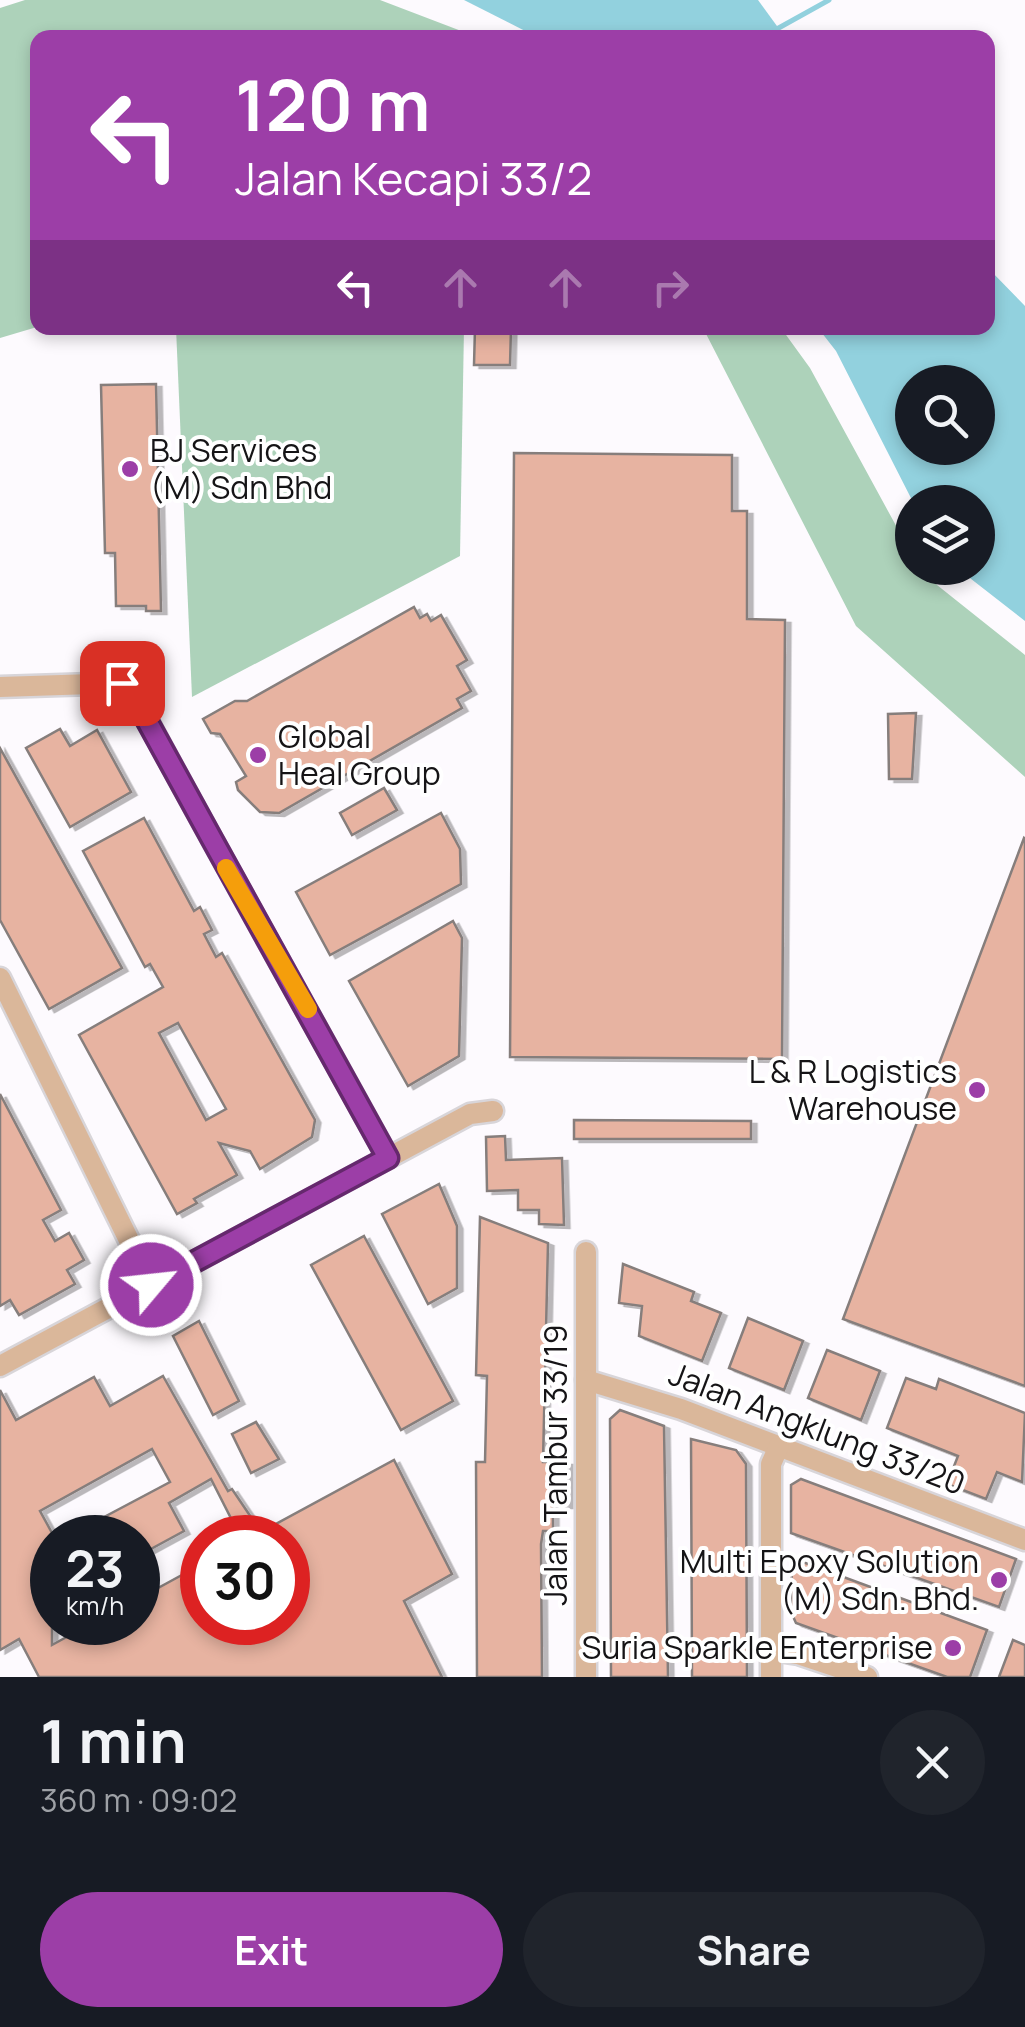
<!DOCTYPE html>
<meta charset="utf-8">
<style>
body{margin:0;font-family:Manrope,sans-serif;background:#20242c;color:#f1f3f6;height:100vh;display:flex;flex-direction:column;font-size:38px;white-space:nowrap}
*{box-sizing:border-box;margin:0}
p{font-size:32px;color:#9ea1a6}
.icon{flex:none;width:55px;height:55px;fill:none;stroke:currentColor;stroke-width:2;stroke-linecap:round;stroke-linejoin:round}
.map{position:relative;height:1677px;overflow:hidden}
.side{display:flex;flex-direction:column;background:#171b24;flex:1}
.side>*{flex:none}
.guide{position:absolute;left:30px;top:30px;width:965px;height:305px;border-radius:20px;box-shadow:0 5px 15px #0003;background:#9c3ea7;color:#fff;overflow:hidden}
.buttons{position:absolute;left:895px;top:365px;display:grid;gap:20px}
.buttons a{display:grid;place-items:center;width:100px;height:100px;border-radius:50%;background:#171b24;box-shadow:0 5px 15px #0003;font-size:50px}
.speed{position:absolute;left:30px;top:1515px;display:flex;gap:20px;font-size:50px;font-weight:700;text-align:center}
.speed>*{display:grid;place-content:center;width:130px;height:130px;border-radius:50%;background:#171b24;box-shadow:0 5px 15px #0003;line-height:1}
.speed small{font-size:25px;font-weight:400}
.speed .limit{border:15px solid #d22;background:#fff;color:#111}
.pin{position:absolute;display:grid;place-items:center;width:85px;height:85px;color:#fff;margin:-42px;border-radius:20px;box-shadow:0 5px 15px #0006}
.me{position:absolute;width:110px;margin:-55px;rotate:62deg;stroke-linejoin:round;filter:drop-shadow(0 0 8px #0008)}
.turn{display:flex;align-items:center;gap:35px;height:210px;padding:0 40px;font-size:45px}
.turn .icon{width:130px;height:130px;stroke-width:2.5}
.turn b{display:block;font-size:70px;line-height:85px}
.lanes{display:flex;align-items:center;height:95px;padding:0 40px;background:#0003;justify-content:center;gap:50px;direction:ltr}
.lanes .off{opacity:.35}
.round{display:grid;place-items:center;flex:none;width:105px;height:105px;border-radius:52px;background:#20242c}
.overview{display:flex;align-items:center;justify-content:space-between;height:170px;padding:0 40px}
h1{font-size:60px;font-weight:700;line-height:75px}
.primary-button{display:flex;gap:20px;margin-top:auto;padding:20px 40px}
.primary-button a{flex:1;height:115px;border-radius:60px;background:#9c3ea7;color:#fff;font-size:40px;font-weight:700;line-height:115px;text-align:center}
.primary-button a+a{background:#20242c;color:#f1f3f6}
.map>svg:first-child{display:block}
.green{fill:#add2ba}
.water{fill:#92d1de;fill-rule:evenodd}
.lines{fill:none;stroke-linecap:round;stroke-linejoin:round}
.stream{stroke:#92d1de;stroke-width:5}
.building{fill:#e7b3a1;stroke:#867e7c;stroke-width:2.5;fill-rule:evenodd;filter:url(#shadow)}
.minor-casing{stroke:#d8d5d9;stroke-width:25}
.minor{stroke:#dab79a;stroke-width:20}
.route-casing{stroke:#65286d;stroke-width:25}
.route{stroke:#9c3ea7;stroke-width:18}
.slow{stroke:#f59e0b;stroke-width:18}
.poi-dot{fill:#9c3ea7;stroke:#fff;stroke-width:4}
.labels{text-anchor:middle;stroke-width:8;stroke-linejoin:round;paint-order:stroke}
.poi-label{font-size:32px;fill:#151416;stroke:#fff;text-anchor:end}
.street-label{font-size:32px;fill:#151416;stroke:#fff}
</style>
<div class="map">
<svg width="1025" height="1677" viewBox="0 0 1025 1677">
<defs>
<filter id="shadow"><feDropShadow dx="5.5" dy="3" stdDeviation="0" flood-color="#0004"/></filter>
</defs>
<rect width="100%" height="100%" fill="#fdfafe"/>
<!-- green -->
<g class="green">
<polygon points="25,0 380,0 477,37 38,38 37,327 0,338 0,8"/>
<polygon points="176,328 464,328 460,556 192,697"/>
<polygon points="703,328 781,328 810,368 912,555 912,568 923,568 937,585 1025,655 1025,777 856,626"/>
</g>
<!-- water -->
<g class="water">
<polygon points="464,0 758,0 785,37 537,37"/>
<path d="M988,268L1025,306V621L957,568H978V502H913L836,351L818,328H988ZM912,382H978V448H912Z"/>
</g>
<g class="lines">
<!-- stream -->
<polyline class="stream" points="775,30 829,0"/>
</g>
<!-- building -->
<g class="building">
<polygon points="475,328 511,328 510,365 474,365"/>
<polygon points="156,384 161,611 146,611 146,606 116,606 115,553 105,553 101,385"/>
<polygon points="514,453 732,455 732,511 747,511 747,619 785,620 782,1059 510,1057"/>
<polygon points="414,607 420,618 427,614 431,621 441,615 467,660 457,666 471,691 457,699 462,708 279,813 260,812 238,790 236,782 246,776 220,734 211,733 203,719 235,701 247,701"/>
<polygon points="916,713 912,779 889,779 888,714"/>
<polygon points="60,729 70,746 97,730 131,792 70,827 26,748"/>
<polygon points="0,748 122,968 49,1009 0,920"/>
<polygon points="384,788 397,810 352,835 340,813"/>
<polygon points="441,813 460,849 461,884 330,955 296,892"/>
<path d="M144,818L194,911L200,907L212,930L204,934L216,957L222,953L315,1120L312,1137L260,1169L250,1151L219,1143L237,1175L194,1199L197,1203L177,1214L79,1035L163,987L150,964L145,967L83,851ZM178,1023L226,1109L206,1120L159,1033Z"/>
<polygon points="1024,838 1025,839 1025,1386 843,1319"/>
<polygon points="453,921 462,938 459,1056 408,1086 349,981"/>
<polygon points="0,1094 61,1210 43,1220 55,1241 69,1233 84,1260 67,1270 75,1284 19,1315 10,1300 0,1306"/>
<polygon points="574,1120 751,1121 751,1139 574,1139"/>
<polygon points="505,1136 506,1160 562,1158 564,1225 539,1224 539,1210 518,1210 518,1190 487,1191 486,1137"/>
<polygon points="439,1184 457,1226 457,1288 428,1304 382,1214"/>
<polygon points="480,1217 548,1243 543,1462 567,1462 567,1505 553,1505 553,1531 543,1531 541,1544 542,1677 477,1677 476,1462 485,1462 487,1376 476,1375"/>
<polygon points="364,1236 453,1401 401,1430 311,1265"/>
<polygon points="623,1264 694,1292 691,1301 721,1313 702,1361 639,1336 642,1306 619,1303"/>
<polygon points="748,1318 803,1341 784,1390 729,1368"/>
<polygon points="199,1321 239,1401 213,1415 173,1336"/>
<polygon points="827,1350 880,1371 861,1420 808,1398"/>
<path d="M163,1376L228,1491L232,1489L261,1532L394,1460L452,1574L404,1601L442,1677H39L19,1639L0,1650V1390L16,1420L94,1377L110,1406ZM152,1449L170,1482L91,1524L98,1538H138V1556L184,1531L169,1503L211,1479L241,1538H288V1622H202V1564L138,1599V1622H94L52,1645V1533L40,1511Z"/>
<polygon points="906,1378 936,1389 939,1379 1025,1413 1022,1482 997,1472 986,1499 947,1484 958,1456 887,1428"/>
<polygon points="620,1410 664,1426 668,1677 611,1677 610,1419"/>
<polygon points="256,1422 279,1459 251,1473 232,1434"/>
<polygon points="691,1439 736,1450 746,1464 747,1677 692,1677"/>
<polygon points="801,1479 1016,1559 999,1607 791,1533 791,1485"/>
<polygon points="792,1558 987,1630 970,1677 947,1677 796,1623 791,1612"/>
<polygon points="1013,1640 1025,1645 1025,1677 999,1677"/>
</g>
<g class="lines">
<defs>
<g id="minor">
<path d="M0,687L123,683L135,697C217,852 304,1004 388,1158"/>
<polyline points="0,978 151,1285"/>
<polyline points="586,1252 586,1677"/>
<polyline points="0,1366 470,1114 493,1111"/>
<polyline points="586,1380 681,1409 1025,1540"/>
<polyline points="771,1650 798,1654 867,1677"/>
<polyline points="771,1677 771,1464 779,1446"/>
</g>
</defs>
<!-- minor casing -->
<use href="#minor" class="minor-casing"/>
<!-- minor -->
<use href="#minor" class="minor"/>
</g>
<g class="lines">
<defs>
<path id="route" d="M122,683L134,697C218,851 303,1004 388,1158L151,1285"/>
</defs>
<!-- route casing -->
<use href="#route" class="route-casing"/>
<!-- route -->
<use href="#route" class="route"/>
<!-- slow -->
<polyline class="slow" points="226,868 308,1009"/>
</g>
<!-- markers -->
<g class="poi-dot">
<circle cx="130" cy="469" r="10"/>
<circle cx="258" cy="755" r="10"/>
<circle cx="977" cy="1090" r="10"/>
<circle cx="999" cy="1580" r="10"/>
<circle cx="953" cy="1648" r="10"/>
</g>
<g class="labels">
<!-- poi labels -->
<g class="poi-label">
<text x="150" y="462" text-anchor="start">BJ Services<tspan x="150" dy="37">(M) Sdn Bhd</tspan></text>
<text x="278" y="748" text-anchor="start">Global<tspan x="278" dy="37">Heal Group</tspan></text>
<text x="957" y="1083">L &amp; R Logistics<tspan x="957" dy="37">Warehouse</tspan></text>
<text x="979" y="1573">Multi Epoxy Solution<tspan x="979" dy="37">(M) Sdn. Bhd.</tspan></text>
<text x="933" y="1659">Suria Sparkle Enterprise</text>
</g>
<!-- street labels -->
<g class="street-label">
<text transform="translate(817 1429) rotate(21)" y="11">Jalan Angklung 33/20</text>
<text transform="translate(556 1465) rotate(-90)" y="11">Jalan Tambur 33/19</text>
</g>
</g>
</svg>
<div class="buttons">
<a><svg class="icon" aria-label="search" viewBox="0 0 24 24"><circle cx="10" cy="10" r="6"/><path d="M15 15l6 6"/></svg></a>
<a><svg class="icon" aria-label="layers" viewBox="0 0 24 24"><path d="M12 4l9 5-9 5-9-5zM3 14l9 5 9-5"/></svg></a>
</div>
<div class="speed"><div>23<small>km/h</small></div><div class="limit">30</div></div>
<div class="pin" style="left:122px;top:683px;background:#d93025"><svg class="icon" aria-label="arrive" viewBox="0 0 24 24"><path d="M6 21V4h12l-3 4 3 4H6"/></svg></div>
<svg class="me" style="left:151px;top:1285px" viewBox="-20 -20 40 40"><circle r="17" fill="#9c3ea7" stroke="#fff" stroke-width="3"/><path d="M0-11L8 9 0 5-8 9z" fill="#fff"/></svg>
<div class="guide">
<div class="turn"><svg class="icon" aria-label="left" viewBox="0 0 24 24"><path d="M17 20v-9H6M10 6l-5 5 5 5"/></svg><div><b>120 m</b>Jalan Kecapi 33/2</div></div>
<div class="lanes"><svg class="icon" aria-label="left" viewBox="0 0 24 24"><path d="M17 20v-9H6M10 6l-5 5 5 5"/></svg><svg class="icon off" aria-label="ahead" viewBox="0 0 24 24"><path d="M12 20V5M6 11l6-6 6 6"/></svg><svg class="icon off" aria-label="ahead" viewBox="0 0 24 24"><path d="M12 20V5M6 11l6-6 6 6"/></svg><svg class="icon off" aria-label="right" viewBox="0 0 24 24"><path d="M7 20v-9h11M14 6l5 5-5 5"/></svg></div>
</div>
</div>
<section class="side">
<div class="overview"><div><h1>1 min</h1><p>360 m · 09:02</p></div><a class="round"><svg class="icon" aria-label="close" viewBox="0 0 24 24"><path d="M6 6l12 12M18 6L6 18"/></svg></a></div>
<div class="primary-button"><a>Exit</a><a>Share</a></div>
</section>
